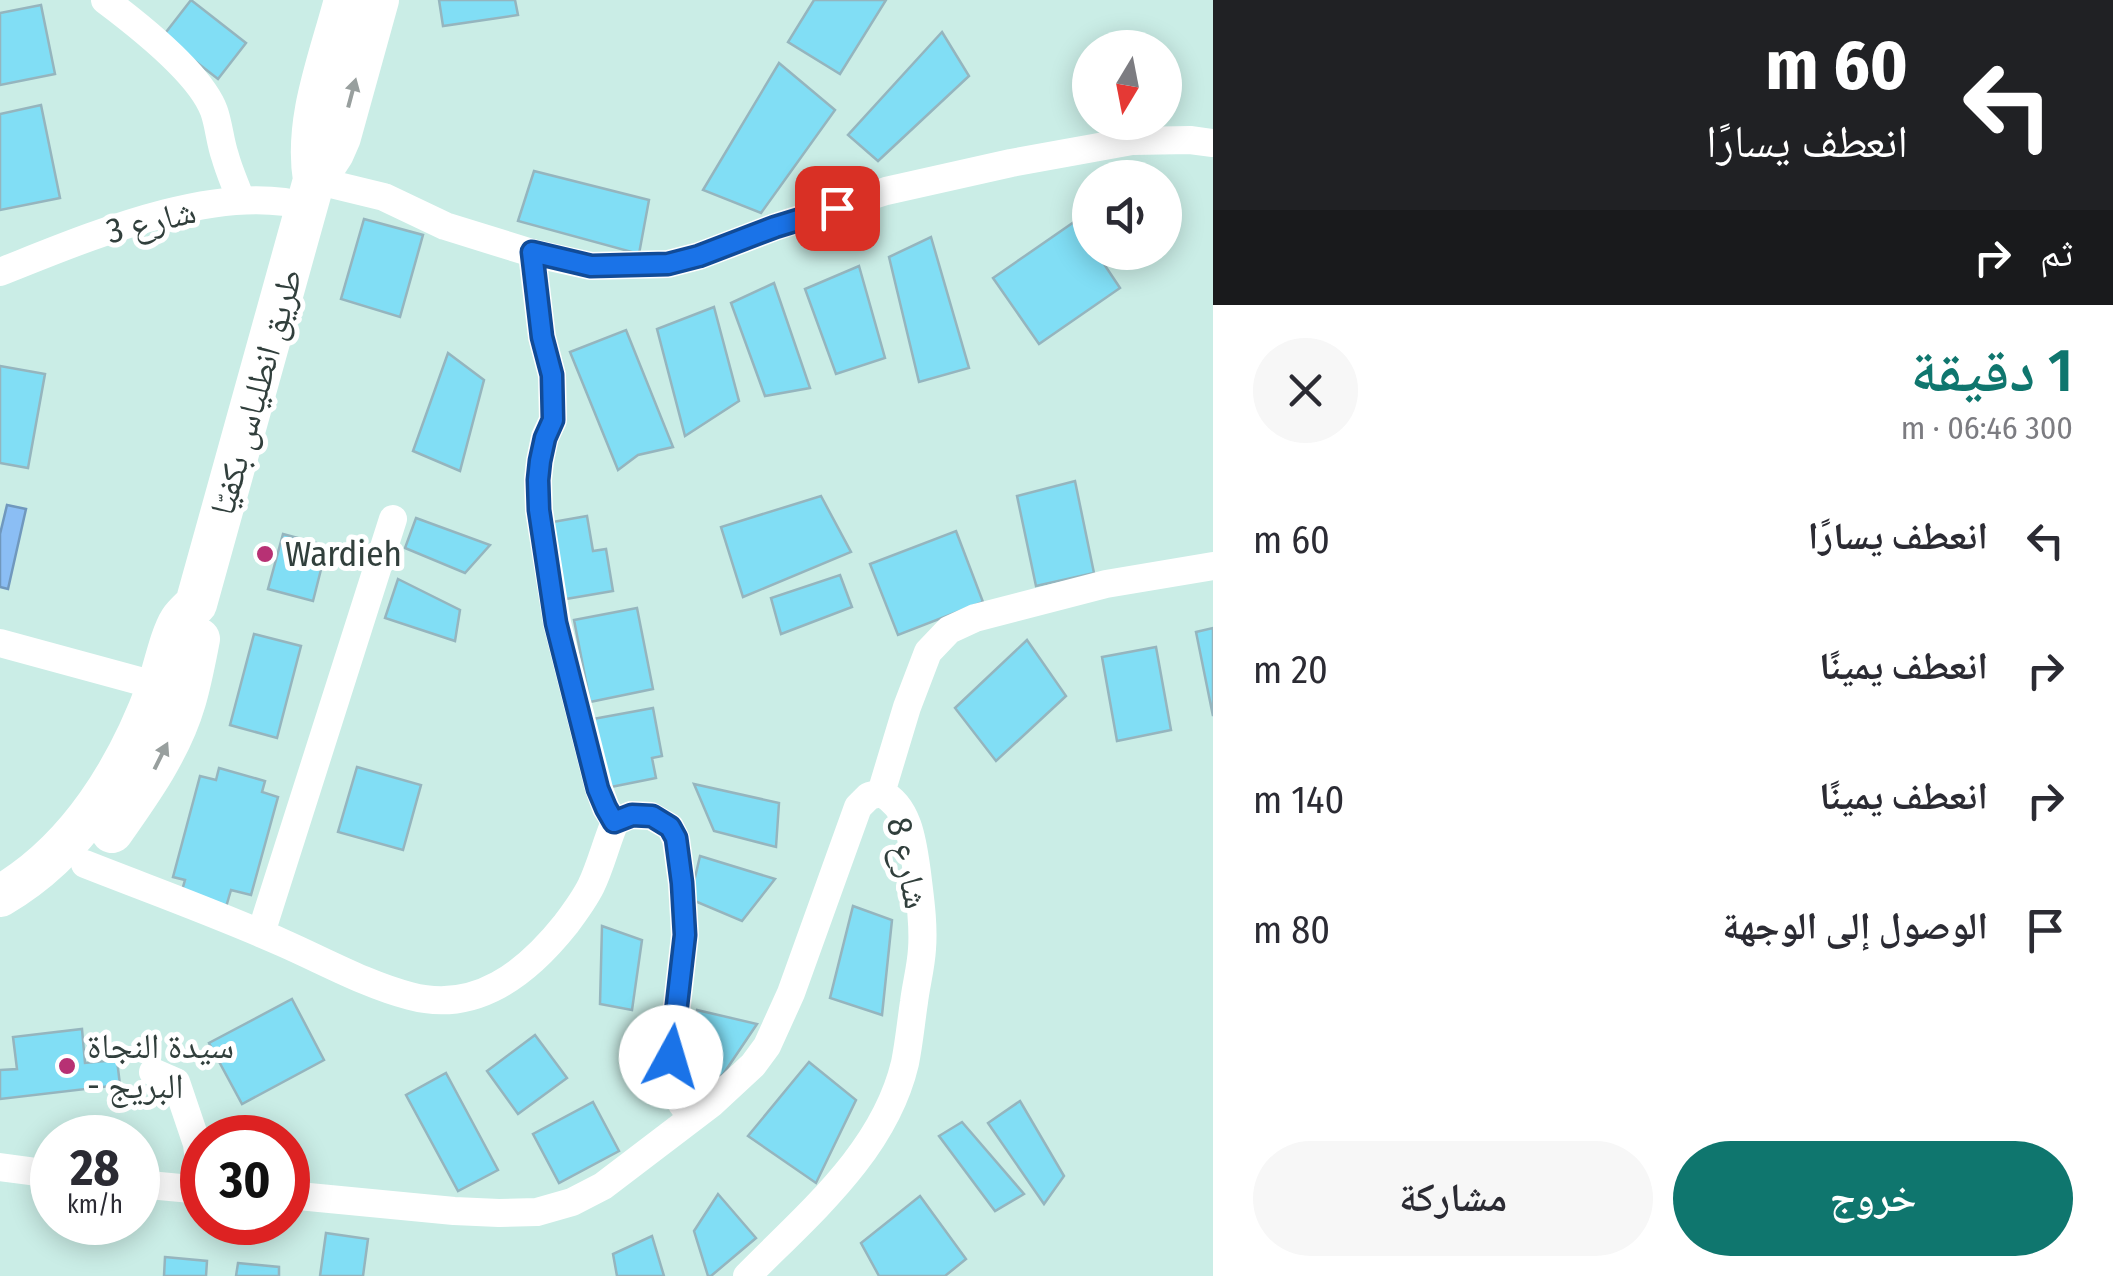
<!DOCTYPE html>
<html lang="ar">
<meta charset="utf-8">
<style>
body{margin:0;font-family:"Fira Sans Condensed","Noto Naskh Arabic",sans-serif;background:#f7f7f7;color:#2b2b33;direction:rtl;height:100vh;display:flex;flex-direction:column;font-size:38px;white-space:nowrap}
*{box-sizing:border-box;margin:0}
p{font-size:32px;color:#7c7c81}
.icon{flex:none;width:55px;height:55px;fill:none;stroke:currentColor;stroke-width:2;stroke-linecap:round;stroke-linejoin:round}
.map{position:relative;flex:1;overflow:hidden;direction:ltr}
.sheet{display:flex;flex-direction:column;background:#fff;width:900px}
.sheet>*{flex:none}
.banner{background:#202124;color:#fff;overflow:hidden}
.needle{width:65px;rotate:190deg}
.tools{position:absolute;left:1072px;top:30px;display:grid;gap:20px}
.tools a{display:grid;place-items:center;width:110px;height:110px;border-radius:50%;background:#fff;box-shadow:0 5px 25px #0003;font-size:50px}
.speed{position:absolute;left:30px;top:1115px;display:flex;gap:20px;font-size:50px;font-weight:700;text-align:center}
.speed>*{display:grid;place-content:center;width:130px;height:130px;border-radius:50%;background:#fff;box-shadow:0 5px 25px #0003;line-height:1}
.speed small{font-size:25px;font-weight:400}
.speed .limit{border:15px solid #d22;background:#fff;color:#111}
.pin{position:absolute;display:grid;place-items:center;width:85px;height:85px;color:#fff;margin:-42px;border-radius:20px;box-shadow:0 5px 15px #0006}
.me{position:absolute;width:110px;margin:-55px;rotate:6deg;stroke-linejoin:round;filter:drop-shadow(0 0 8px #0008)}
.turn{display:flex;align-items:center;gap:35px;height:210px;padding:0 40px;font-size:45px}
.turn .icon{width:130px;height:130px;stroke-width:2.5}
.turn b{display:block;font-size:70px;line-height:85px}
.then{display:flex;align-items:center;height:95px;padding:0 40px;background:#0003;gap:20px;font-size:38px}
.round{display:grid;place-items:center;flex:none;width:105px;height:105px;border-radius:52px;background:#f7f7f7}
.summary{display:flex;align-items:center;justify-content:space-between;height:170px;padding:0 40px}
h1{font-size:60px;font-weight:600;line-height:75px;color:#0f766e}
.action{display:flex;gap:20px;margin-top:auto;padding:20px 40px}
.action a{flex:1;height:115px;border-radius:60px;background:#0f766e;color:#fff;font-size:40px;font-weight:600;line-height:115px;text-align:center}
.action a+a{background:#f7f7f7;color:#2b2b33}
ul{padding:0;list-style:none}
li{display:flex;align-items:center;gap:30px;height:130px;padding:0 40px}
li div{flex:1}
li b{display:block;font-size:38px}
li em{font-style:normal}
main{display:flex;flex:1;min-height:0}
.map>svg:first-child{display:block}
.water{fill:#8bbef4;stroke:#7098bd;stroke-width:2.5}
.building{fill:#81def5;stroke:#95b5be;stroke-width:2.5}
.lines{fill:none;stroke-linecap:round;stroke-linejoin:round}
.minor{stroke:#fff;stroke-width:28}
.highway{stroke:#fff;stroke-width:42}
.oneway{fill:#989f9e}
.route-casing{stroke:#114b97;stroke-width:25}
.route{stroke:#1a73e8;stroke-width:18}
.poi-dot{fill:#b73174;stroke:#fff;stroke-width:4}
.labels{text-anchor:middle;stroke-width:10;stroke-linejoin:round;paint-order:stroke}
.street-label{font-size:35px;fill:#313f3c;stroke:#fff}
.poi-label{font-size:35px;fill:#313f3c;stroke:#fff;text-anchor:start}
</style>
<main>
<section class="sheet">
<div class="banner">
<div class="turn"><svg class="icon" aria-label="left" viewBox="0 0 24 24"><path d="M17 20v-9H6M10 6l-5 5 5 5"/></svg><div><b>60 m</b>انعطف يسارًا</div></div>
<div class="then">ثم<svg class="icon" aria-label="right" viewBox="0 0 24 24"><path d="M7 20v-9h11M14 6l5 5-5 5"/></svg></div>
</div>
<div class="summary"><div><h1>1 دقيقة</h1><p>300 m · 06:46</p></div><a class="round"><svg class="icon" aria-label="close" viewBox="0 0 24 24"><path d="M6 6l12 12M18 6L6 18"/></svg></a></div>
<ul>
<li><svg class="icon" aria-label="left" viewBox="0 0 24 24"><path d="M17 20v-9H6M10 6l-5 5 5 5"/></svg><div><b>انعطف يسارًا</b></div><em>60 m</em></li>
<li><svg class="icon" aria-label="right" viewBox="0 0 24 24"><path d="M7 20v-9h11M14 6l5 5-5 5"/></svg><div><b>انعطف يمينًا</b></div><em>20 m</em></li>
<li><svg class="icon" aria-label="right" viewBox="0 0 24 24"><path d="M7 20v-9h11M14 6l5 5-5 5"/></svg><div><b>انعطف يمينًا</b></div><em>140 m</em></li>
<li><svg class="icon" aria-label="arrive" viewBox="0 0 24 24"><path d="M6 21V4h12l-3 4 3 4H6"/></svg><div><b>الوصول إلى الوجهة</b></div><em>80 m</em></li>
</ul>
<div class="action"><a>خروج</a><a>مشاركة</a></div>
</section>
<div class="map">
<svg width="1213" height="1276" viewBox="0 0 1213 1276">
<rect width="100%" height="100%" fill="#caede6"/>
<!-- water -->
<polygon class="water" points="7,505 26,509 8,589 0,587 0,534"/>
<!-- building -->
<g class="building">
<polygon points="191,0 246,43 218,79 163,36"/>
<polygon points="439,0 515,0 518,15 443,26"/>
<polygon points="814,0 886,0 840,74 788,42"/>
<polygon points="41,5 55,74 0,85 0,13"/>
<polygon points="942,32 969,76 878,161 848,135"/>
<polygon points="779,63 835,110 761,213 703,190"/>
<polygon points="41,105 60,198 0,210 0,114"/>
<polygon points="534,171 649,200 639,254 518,221"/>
<polygon points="364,219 423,235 400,317 341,299"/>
<polygon points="1074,222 1090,244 1090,252 1096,252 1120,288 1039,344 993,278"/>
<polygon points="931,237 969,368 919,382 889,257"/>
<polygon points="859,266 885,358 836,374 805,289"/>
<polygon points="774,283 810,388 765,396 731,303"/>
<polygon points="714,307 739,401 685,436 657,329"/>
<polygon points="626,330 673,447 638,455 618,470 570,352"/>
<polygon points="448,353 484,380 460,471 413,451"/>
<polygon points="0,366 45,374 28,468 0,463"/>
<polygon points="1075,481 1094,573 1036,586 1017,496"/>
<polygon points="821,496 851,552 743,597 721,527"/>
<polygon points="587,516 593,551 606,549 613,591 560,600 547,523"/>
<polygon points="416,518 490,545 465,573 405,548"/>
<polygon points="956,531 983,602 898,635 870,564"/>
<polygon points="283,534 327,546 313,601 268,589"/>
<polygon points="840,575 852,607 781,634 771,598"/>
<polygon points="398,579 460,610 455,641 385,618"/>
<polygon points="637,608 653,689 590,702 574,620"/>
<polygon points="1213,628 1213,716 1196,632"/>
<polygon points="254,634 301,646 277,738 230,725"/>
<polygon points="1027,640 1066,696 996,761 955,708"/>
<polygon points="1156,647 1171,730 1117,741 1102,657"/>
<polygon points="653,708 662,756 652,758 656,778 606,788 593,719"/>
<polygon points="357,767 421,785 403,850 338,832"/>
<polygon points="219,768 265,781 262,792 278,797 251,895 231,890 226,907 181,894 185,880 173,877 200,776 216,780"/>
<polygon points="694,784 779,803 776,847 714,831"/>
<polygon points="700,856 775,879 742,921 690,899"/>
<polygon points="853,906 892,920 882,1015 830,998"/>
<polygon points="602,926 642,940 632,1010 600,1004"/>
<polygon points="292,999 324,1060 242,1104 209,1043"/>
<polygon points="697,1010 757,1024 722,1076 686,1064"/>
<polygon points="82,1029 85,1063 117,1060 120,1085 0,1099 0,1070 17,1069 13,1037"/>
<polygon points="535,1035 567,1078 518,1114 487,1071"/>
<polygon points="809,1062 856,1100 816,1183 748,1136"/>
<polygon points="446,1073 498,1170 458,1191 406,1095"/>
<polygon points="1020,1101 1064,1176 1044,1204 988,1123"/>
<polygon points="593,1102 619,1151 559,1183 533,1134"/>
<polygon points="962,1122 1024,1194 995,1211 939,1136"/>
<polygon points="718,1194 756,1238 711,1276 708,1276 694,1231"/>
<polygon points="920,1196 966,1259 945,1276 879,1276 861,1243"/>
<polygon points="326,1233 368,1239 363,1276 320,1276"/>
<polygon points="652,1236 664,1276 617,1276 613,1254"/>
<polygon points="165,1257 207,1261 206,1276 164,1276"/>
<polygon points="238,1263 279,1267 279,1276 236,1276"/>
</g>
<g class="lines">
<!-- minor -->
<g class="minor">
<path d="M105,0C137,24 200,73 214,111C219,125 220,142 225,156C229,171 236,186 241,200"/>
<polyline points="314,180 384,197 445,226 532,253 591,266 668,264 699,256 775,227 886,191 1011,163 1132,141 1190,140 1213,143"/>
<polyline points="532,253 542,337 552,375 553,420 545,437 540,461 538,480 539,510 557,623 599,789 606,808 615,822"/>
<path d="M0,272C84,239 218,180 308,207"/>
<polyline points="0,643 158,686"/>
<path d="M85,864C151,890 218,914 283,943C324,961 367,985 410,996C476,1014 527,973 566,924C575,912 584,900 591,886C601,865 606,843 615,822L631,815L651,816L670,827L676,839L682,883L685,935L671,1057L682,1104L692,1117"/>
<polyline points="261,933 393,519"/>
<polyline points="0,1167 52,1174"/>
<polyline points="138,1184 202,1190 197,1144 176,1082 153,1072"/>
<polyline points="288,1195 454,1211 499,1213 537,1212 572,1202 603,1186 712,1103 753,1065 767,1046 791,993 858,807 869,796 881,793"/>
<path d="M747,1276C808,1214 884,1152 905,1063C909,1043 911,1022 914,1002C916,985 921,967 922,949C924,924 920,898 917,873C913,844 909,806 881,793L907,707L928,652L949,630L975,618L1106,584L1213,566"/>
</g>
<!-- highway -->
<g class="highway">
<polyline points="318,176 333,153 340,137 378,0"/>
<path d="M112,832C141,791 171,749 185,701C191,681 195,659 199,639"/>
<path d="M0,896C78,851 128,768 158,686C164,668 171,635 180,621C184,615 191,609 196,604L314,180C304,120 330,58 345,0"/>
</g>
</g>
<!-- one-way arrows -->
<defs><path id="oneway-solid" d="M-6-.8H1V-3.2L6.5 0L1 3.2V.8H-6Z" transform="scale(2.5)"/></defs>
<g class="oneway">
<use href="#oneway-solid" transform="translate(352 93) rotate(-75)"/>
<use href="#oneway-solid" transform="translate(161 756) rotate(-64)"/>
</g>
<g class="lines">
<defs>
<polyline id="route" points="671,1057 685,935 682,883 676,838 670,827 652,816 632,815 614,822 606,808 598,789 556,623 539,510 538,480 540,461 545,438 553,420 552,375 542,337 532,252 591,266 668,264 699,256 775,227 837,208"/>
</defs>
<!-- route casing -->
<use href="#route" class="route-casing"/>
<!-- route -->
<use href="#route" class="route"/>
</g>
<!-- markers -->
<g class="poi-dot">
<circle cx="265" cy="554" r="10"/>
<circle cx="67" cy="1066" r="10"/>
</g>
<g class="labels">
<!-- street labels -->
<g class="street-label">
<text transform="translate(151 221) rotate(-14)" y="12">شارع 3</text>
<text transform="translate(256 392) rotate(-74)" y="12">طريق انطلياس بكفيّا</text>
<text transform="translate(908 863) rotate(78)" y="12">شارع 8</text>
</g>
<!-- poi labels -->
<g class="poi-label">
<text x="285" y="566">Wardieh</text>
<text x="87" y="1058">سيدة النجاة<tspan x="87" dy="40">- البريج</tspan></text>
</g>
</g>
</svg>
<div class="tools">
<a><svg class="needle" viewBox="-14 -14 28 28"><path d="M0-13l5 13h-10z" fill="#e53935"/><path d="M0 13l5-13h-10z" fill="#7c7c81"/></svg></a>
<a><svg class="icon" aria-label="sound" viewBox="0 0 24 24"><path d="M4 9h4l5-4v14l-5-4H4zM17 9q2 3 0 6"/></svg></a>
</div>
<div class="speed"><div>28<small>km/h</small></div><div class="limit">30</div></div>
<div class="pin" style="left:837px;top:208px;background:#d93025"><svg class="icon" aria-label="arrive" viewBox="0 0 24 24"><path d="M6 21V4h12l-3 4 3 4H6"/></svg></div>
<svg class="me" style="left:671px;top:1057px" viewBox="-20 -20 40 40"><circle r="19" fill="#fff"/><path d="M0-13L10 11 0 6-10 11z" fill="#1a73e8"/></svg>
</div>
</main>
